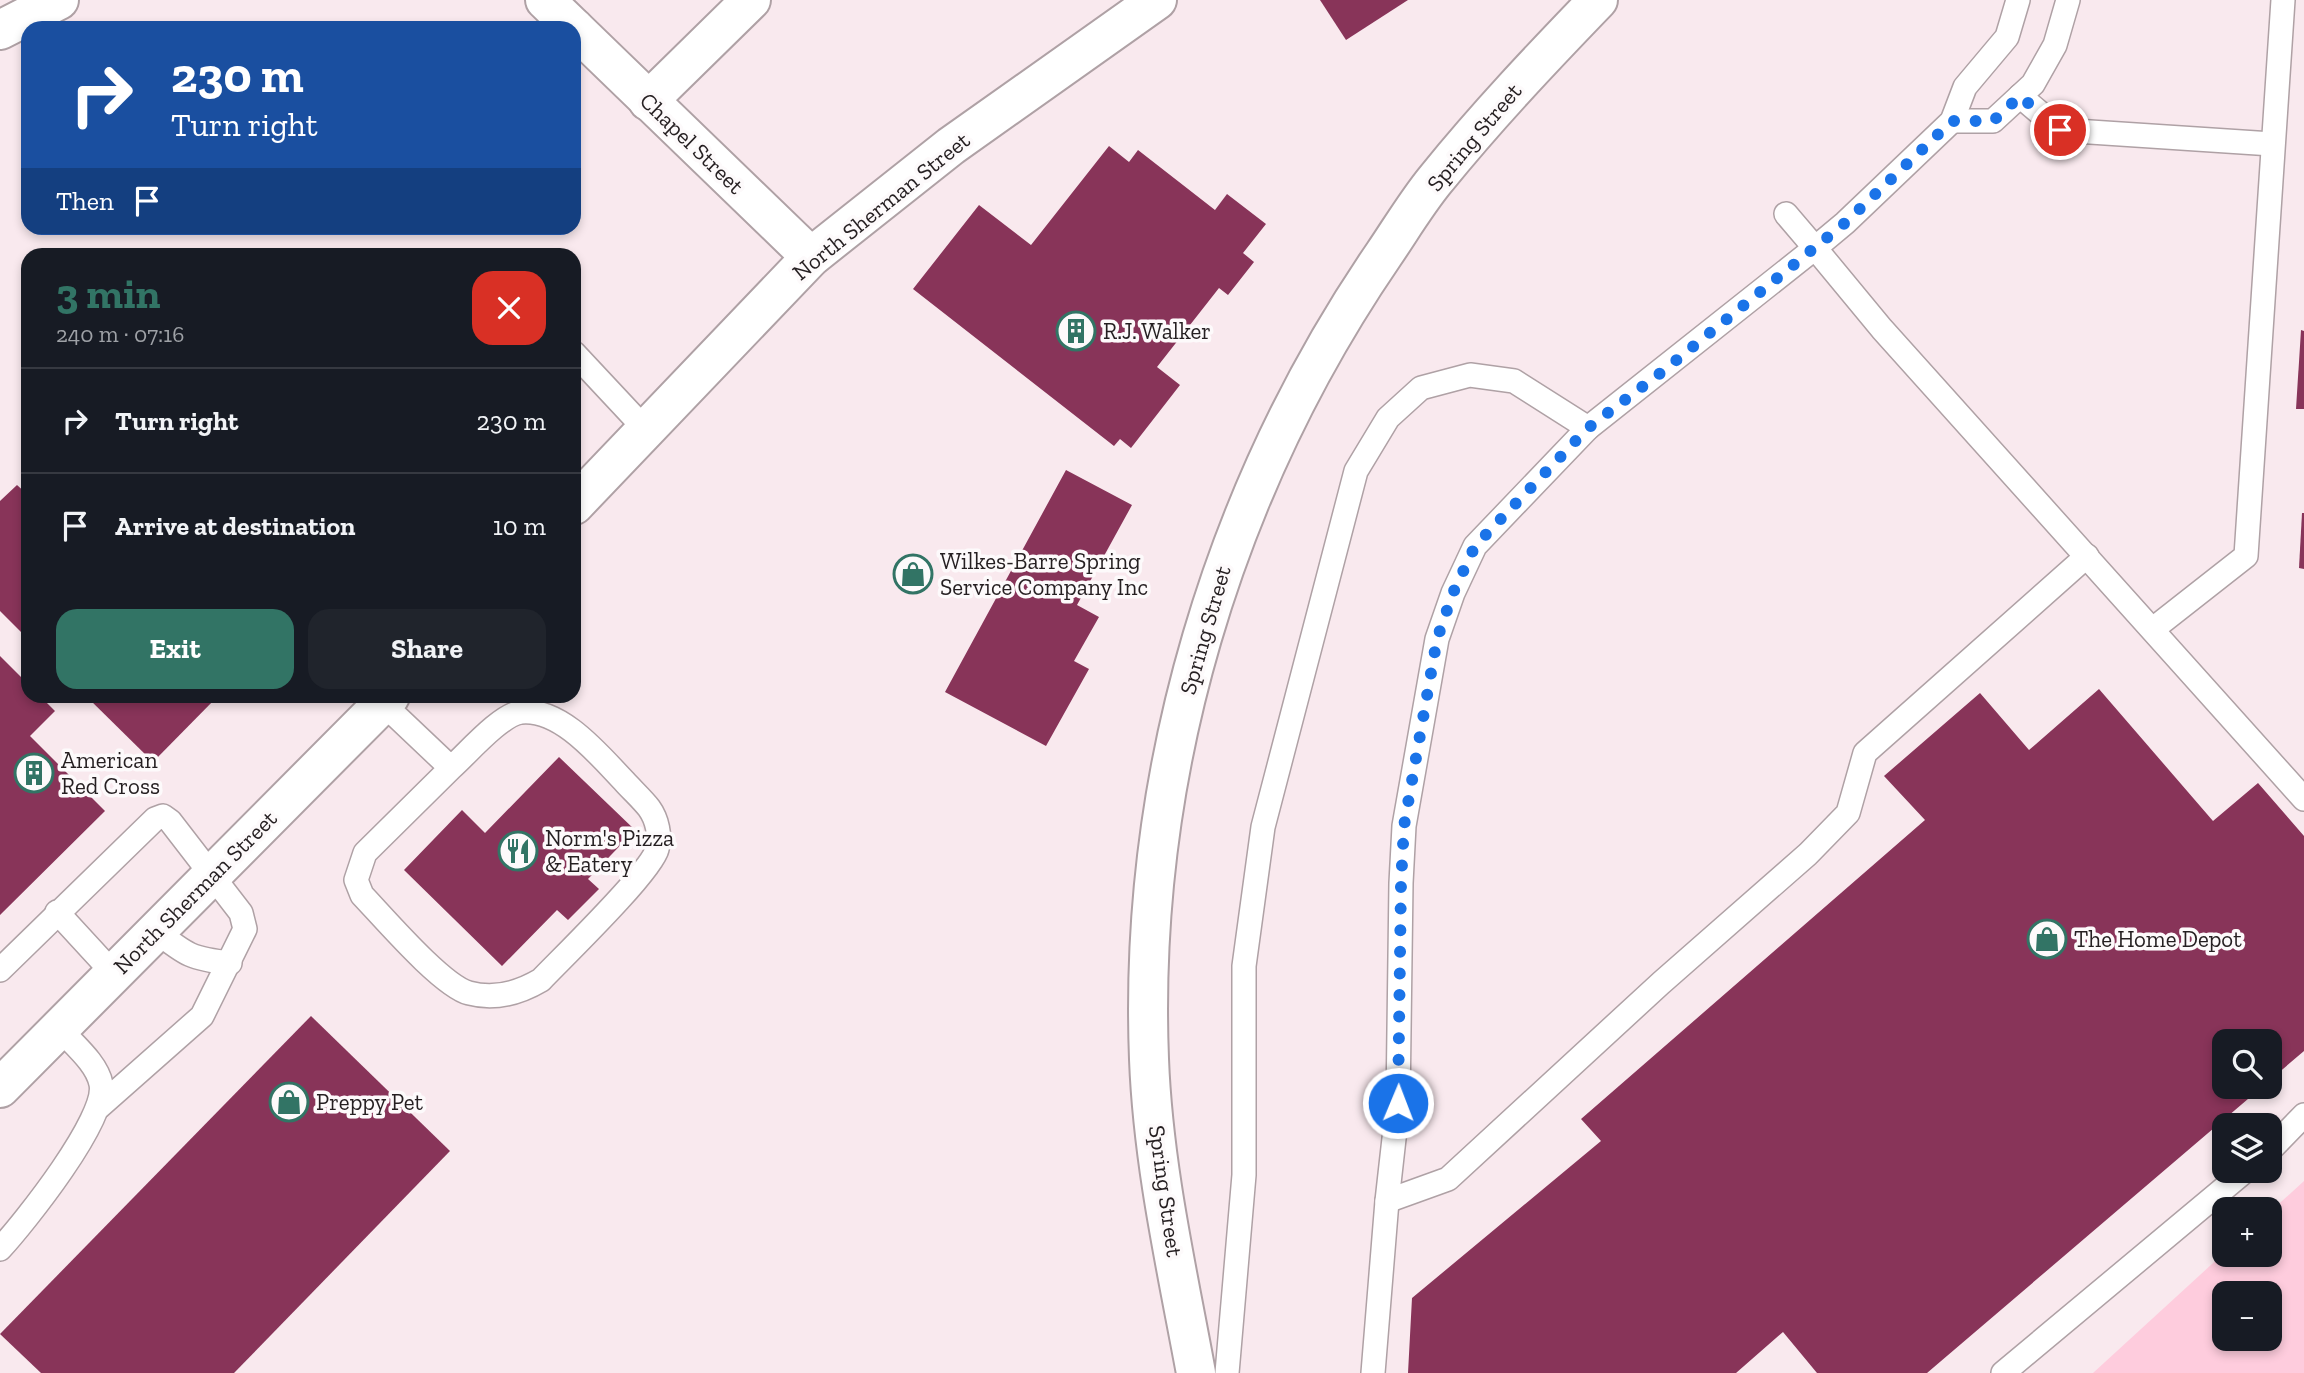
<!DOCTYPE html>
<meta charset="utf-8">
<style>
body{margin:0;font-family:"Zilla Slab",serif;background:#20242c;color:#f1f3f6;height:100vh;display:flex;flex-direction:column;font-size:26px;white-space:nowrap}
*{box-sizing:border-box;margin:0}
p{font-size:23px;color:#9ea1a6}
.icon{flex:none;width:38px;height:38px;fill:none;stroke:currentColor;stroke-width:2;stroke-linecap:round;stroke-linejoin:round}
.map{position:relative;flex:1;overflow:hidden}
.drawer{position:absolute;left:21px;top:248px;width:560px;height:455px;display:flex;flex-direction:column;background:#171b24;border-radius:21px;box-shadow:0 4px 10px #0003}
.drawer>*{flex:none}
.top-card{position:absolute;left:21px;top:21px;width:560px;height:214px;border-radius:21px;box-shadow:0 4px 10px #0003;background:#1a4fa0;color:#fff;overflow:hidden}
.tools{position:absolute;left:2212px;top:1029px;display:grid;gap:14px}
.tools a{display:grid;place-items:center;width:70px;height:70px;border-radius:14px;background:#171b24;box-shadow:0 4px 10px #0003;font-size:35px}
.pin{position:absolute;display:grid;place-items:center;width:60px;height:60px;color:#fff;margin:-30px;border:4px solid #fff;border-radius:50%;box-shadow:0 2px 7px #0007}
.me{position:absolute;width:77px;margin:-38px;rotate:1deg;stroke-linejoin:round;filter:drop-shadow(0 0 5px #0008)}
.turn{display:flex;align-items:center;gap:24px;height:147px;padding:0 35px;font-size:32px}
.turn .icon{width:91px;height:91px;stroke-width:2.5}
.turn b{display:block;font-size:49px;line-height:60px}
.then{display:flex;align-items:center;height:66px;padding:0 35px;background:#0003;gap:14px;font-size:26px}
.round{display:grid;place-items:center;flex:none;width:74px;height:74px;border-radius:21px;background:#20242c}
.head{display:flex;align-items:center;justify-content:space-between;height:119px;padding:0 35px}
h1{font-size:42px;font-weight:700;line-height:52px;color:#327465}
.primary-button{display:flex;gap:14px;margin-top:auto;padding:14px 35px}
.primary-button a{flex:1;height:80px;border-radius:21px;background:#327465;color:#fff;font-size:28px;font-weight:700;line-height:80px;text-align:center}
.primary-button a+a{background:#20242c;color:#f1f3f6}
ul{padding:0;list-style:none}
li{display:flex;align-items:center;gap:21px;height:105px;padding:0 35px;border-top:2px solid #363941}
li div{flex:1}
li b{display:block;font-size:26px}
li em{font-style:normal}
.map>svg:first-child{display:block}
.green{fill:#feccdd;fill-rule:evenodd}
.building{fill:#883459}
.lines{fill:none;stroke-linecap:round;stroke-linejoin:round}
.lane-casing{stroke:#afa1a5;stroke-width:26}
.street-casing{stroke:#afa1a5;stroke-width:42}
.primary-casing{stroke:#afa1a5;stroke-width:42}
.lane{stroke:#fff;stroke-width:23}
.street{stroke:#fff;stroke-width:38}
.primary{stroke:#fff;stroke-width:38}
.route{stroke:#1a73e8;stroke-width:12;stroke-dasharray:0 21.6}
.labels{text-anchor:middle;stroke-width:7;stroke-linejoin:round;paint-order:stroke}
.street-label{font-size:23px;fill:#251f21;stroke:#fdfafb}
.poi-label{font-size:23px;fill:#251f21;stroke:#fdfafb;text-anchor:start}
</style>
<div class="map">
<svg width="2304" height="1373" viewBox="0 0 2304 1373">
<rect width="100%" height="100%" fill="#f9e9ee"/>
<!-- green -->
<path class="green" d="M2304,1181V1373H2093L2224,1253L2270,1255V1212ZM2224,1293H2270V1339H2224Z"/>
<!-- building -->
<g class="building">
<polygon points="1320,0 1408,0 1346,40"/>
<polygon points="1109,146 1129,162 1138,150 1215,210 1227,194 1266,224 1243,253 1254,262 1228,295 1219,288 1157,367 1180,385 1131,448 1120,439 1114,446 913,289 979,205 1031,245"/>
<polygon points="2301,330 2304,331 2304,409 2296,409"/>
<polygon points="1066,470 1132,505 1077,605 1099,617 1074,661 1089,669 1046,746 945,692"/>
<polygon points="17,485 28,495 28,639 0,611 0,501"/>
<polygon points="2302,513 2304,513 2304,569 2299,568"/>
<polygon points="0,656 28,684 28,696 40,696 55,711 30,736 105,811 0,915"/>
<polygon points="2099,689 2213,821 2258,783 2304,836 2304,1051 2270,1080 2270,1041 2224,1041 2224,1087 2262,1087 1927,1373 1817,1373 1783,1332 1736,1373 1408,1373 1412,1298 1601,1141 1581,1119 1925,820 1884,776 1980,693 2029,750"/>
<polygon points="86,696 218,696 153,762"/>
<polygon points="559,757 635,830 588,879 599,889 568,920 557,910 502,966 404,870 462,810 485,833"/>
<polygon points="311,1016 450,1151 234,1373 41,1373 0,1334"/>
</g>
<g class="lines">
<defs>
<g id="lane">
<polyline points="2020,96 2060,130 2272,144"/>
<polyline points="1952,121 1993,121 2033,84 2055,45 2068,0"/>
<polyline points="1786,214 1815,248 1845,223 1952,121 1965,87 2007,37 2018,0"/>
<polyline points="574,353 646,430"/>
<polyline points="2153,629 2246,556 2283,0"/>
<path d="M375,696L451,768C467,754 500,715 521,712C561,708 599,755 624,781C632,790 642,799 649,808C657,819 661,836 657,849C652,871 562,958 541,980C519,993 495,1000 469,993C442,986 384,918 362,895L356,880L365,853L451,768"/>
<polyline points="57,912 114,974"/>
<path d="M156,931C186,955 192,959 230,963"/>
<polyline points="0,970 155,819 163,816 170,821 241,913 245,929 202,1016 99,1107"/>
<polyline points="2270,1150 2304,1115"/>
<polyline points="1387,1201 1448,1179 1661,983 1808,854 1848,813 1865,753 2087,556"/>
<path d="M0,1249C24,1223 108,1118 101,1084C97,1063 73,1044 59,1028"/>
<polyline points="1227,1373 1244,1175 1244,966 1263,827 1356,471 1388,418 1421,388 1470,375 1514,381 1588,428"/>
<polyline points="1373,1373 1387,1201 1398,1103 1401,883 1404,826 1437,639 1453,593 1475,546 1588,428 1815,248 1882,329 2304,799"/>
<polyline points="2003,1373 2245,1171"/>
</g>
<g id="street">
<polyline points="545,0 574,28"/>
<polyline points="574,28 811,257"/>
<polyline points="0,30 59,0"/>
<polyline points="648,101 751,0"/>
<polyline points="574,505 811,257 951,146 1157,0"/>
<polyline points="0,1088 390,696"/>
</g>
<path id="primary" d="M1196,1373C1177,1270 1153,1165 1149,1059C1138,774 1223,489 1384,254C1401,229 1417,202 1436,179C1487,116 1542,58 1598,0"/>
</defs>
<!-- lane casing -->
<use href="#lane" class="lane-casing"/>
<!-- street casing -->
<use href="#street" class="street-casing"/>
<!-- primary casing -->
<use href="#primary" class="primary-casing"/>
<!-- lane -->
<use href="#lane" class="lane"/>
<!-- street -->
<use href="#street" class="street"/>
<!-- primary -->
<use href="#primary" class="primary"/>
</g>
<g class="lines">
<!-- route -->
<polyline class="route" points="1398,1103 1401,883 1404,826 1437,639 1453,593 1475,546 1588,428 1663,371 1845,223 1952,121 1993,121 2020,96 2060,130"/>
</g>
<!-- icons -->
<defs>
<symbol id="building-ring" viewBox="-11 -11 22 22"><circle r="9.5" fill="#fdfafb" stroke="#327465" stroke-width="1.5"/><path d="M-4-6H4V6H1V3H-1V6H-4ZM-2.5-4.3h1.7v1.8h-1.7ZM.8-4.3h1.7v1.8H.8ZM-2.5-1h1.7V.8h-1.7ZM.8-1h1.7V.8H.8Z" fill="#327465"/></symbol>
<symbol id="shop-ring" viewBox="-11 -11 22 22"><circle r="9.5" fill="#fdfafb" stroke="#327465" stroke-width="1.5"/><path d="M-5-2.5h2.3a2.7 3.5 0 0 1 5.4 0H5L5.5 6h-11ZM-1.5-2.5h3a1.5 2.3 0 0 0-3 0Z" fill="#327465"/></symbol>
<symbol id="restaurant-ring" viewBox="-11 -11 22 22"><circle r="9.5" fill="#fdfafb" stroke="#327465" stroke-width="1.5"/><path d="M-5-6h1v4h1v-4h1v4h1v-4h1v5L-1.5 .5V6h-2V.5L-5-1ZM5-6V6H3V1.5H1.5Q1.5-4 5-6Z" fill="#327465"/></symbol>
</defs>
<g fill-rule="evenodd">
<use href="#building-ring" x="1054" y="309" width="44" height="44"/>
<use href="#shop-ring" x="891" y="552" width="44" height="44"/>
<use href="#building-ring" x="12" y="751" width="44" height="44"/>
<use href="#restaurant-ring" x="496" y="829" width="44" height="44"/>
<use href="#shop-ring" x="2025" y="917" width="44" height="44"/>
<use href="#shop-ring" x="267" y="1080" width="44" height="44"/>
</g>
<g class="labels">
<!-- street labels -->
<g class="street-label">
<text transform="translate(1474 137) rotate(-50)" y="8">Spring Street</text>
<text transform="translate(692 143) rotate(44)" y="8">Chapel Street</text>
<text transform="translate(881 206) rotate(-39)" y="8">North Sherman Street</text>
<text transform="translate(1205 630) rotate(-74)" y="8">Spring Street</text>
<text transform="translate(195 892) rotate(-45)" y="8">North Sherman Street</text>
<text transform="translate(1166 1191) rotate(82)" y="8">Spring Street</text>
</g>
<!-- poi labels -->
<g class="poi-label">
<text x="1103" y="339">R.J. Walker</text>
<text x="940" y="569">Wilkes-Barre Spring<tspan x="940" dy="26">Service Company Inc</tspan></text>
<text x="61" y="768">American<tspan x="61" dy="26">Red Cross</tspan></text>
<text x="545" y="846">Norm's Pizza<tspan x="545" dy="26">&amp; Eatery</tspan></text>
<text x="2074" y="947">The Home Depot</text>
<text x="316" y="1110">Preppy Pet</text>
</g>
</g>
</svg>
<div class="tools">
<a><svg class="icon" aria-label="search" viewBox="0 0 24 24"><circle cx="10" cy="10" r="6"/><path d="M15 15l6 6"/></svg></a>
<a><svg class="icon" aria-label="layers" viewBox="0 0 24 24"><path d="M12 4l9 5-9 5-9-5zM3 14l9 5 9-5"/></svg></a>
<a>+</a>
<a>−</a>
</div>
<div class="pin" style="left:2060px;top:130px;background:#d93025"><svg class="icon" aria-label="arrive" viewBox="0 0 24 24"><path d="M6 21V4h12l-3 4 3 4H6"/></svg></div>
<svg class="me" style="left:1398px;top:1103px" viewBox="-20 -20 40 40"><circle r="17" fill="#1a73e8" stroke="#fff" stroke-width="3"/><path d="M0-11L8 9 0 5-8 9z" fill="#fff"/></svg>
<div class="top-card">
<div class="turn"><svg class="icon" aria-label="right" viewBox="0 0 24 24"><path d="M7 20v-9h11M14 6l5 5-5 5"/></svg><div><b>230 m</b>Turn right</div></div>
<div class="then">Then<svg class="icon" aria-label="arrive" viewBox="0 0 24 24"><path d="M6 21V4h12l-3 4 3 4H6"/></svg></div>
</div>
<section class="drawer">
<div class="head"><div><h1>3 min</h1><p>240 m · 07:16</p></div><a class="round" style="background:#d93025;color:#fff"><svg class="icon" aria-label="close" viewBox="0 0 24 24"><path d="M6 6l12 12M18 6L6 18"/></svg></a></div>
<ul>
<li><svg class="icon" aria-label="right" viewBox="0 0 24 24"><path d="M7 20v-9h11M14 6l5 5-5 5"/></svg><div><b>Turn right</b></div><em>230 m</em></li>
<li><svg class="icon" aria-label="arrive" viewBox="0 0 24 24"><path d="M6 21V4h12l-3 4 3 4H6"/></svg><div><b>Arrive at destination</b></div><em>10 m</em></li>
</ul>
<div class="primary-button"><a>Exit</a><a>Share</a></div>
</section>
</div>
